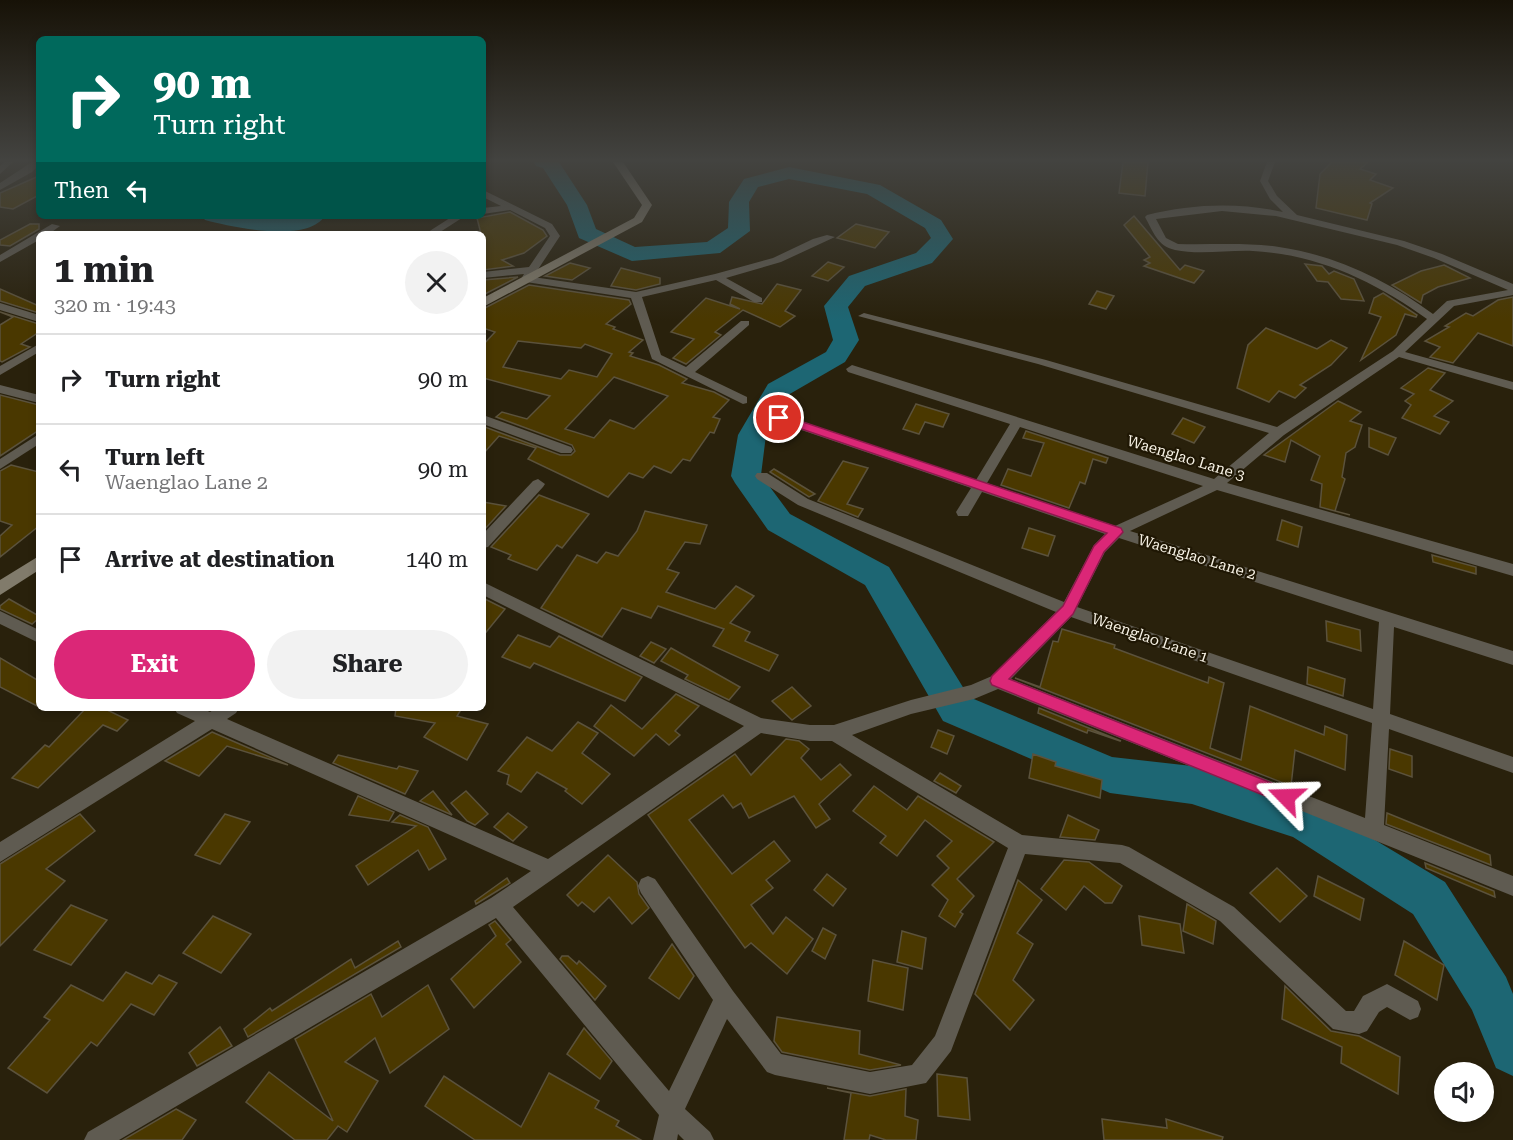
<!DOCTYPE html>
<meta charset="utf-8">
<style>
body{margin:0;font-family:"Roboto Serif",serif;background:#f2f2f2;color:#202124;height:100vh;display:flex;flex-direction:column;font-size:22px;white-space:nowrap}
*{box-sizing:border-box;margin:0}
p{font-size:20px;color:#757577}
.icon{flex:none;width:33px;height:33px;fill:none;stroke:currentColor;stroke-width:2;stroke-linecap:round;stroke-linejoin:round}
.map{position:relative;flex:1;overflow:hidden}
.side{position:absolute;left:36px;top:231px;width:450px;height:480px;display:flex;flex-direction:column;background:#fff;border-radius:9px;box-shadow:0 3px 9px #0003}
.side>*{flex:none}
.hud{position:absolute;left:36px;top:36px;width:450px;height:183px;border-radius:9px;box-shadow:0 3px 9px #0003;background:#00695c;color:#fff;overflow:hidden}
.controls{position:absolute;left:1434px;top:1062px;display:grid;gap:12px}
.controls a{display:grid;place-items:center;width:60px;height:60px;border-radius:50%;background:#fff;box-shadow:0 3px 9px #0003;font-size:30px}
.pin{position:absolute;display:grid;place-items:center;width:51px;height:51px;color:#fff;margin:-26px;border:3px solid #fff;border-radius:50%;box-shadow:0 2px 6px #0007}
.me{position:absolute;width:66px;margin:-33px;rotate:292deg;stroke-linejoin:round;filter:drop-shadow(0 0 4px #0008)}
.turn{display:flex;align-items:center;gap:21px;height:126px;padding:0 18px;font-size:27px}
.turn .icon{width:78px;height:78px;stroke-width:2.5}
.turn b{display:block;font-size:42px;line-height:51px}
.then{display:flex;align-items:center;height:57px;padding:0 18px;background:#0003;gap:12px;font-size:22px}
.round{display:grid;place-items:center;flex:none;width:63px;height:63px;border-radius:32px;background:#f2f2f2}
.summary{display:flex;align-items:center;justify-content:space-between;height:102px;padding:0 18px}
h1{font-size:36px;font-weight:700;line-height:45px}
.button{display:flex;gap:12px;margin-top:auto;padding:12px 18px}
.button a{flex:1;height:69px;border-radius:36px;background:#db2777;color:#fff;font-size:24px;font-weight:700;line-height:69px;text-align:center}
.button a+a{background:#f2f2f2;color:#202124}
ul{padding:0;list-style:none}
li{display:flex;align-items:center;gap:18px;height:90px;padding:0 18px;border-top:2px solid #e0e0e0}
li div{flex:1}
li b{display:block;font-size:22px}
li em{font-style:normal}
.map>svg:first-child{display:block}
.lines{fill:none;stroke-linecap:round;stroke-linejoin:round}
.river{fill:#1d6673;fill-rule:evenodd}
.building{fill:#4a3800;stroke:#5b523c;stroke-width:1.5;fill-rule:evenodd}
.minor{fill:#5f5b51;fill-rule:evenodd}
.secondary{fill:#817b6b;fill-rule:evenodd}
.route{fill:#db2777;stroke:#8e194d;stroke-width:1.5}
.labels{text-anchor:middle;stroke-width:4.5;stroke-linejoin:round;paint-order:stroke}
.street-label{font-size:15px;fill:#f7f2e5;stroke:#1f1704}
</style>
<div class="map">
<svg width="1513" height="1140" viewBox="0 0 1513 1140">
<rect width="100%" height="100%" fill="#29210c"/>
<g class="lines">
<!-- river -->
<g class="river">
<polygon points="534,162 559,162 587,205 596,229 635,247 707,242 728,228 729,202 744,179 789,167 880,185 941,220 953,239 932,263 865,286 848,307 859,340 845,362 788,395 766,435 761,475 790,514 889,567 969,697 1112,757 1192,766 1305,801 1320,807 1445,882 1506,977 1513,994 1513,1076 1496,1068 1472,1010 1413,914 1293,837 1192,804 1110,793 943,721 865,585 768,530 735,483 731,476 738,435 768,384 826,352 833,340 824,306 849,276 916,253 931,238 925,228 867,194 789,179 758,187 749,202 750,231 720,253 632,261 579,238 567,205 543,168 536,166"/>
<path d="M202,216L278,219L325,216C306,244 232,227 205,220Z"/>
</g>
</g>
<!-- building -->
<g class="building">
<polygon points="1123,162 1148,162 1145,196 1119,193"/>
<polygon points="1332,162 1368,162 1360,169 1376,174 1370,180 1393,188 1370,203 1372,204 1367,220 1316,208 1320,174"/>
<polygon points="39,176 39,195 13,209 0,207 0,193"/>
<polygon points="510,212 543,230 547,236 524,253 502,260 513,266 483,270 483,234 481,234 477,218"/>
<polygon points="1134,216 1180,270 1185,265 1204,271 1194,283 1144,266 1150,263 1144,260 1150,257 1124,225"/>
<polygon points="30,224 39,224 39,229 10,246 0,245 0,240"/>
<polygon points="856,224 889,232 875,248 837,238"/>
<polygon points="828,262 844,267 828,281 812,276"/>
<polygon points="570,263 590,268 572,280 545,276"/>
<polygon points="1305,264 1322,266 1329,274 1334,271 1354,279 1364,301 1341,299 1328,282 1317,281"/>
<polygon points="1444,265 1470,278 1438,287 1423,295 1421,303 1392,285 1421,271"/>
<polygon points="621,268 660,278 660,284 636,290 611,286"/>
<polygon points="518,277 483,295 483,280"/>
<polygon points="777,284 801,290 785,311 795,316 780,327 743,310 715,332 721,335 686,364 673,358 694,339 671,332 706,298 740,309 730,304 732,297 762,304"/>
<path d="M529,285L629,300L631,304L606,324L615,327L613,329L643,340L629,352L633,353L630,356L659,365L687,379L682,383L714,392L729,400L713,417L720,419L714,433L710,432L690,461L683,459L671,473L654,466L643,478L629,473L608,497L528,459L536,448L499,436L483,454L485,427L560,455H571L575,451L572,445L496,417L502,412L527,419L550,396L483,378V345L495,332L483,328V309ZM518,341L581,348L585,344L612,354L597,377L569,370L561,379L503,367ZM614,377L668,396L634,429L610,420L594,438L565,429Z"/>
<polygon points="0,289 39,306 39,313 0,301"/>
<polygon points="1097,291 1114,296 1106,309 1089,304"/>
<polygon points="1383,293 1417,315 1416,317 1405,314 1396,335 1361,360 1381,317 1369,313 1374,298"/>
<polygon points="1513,297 1513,346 1478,333 1453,363 1430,357 1440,347 1425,341 1449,327 1445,326 1466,313 1473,316 1498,300"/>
<polygon points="0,312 39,324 39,332 21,344 30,347 2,362 0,361 0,325 13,317"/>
<polygon points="1266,328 1317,349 1331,340 1347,348 1331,365 1300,385 1306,388 1295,398 1279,391 1269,402 1237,388 1248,345"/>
<polygon points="1428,368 1445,373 1430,390 1453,401 1434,416 1449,422 1440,434 1402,418 1411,405 1405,401 1414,394 1401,388"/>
<polygon points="0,395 39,405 39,430 0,456"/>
<polygon points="1338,401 1361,412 1350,421 1362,425 1355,447 1346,453 1342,477 1345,479 1335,511 1350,515 1320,507 1322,484 1311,480 1320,456 1291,440 1285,462 1264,455"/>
<polygon points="916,404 949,414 943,427 925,422 919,434 903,429"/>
<polygon points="1183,418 1205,427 1194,443 1172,434"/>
<polygon points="1369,428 1396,438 1388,455 1369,447"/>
<polygon points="1026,431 1108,458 1106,463 1093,459 1085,484 1080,482 1069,508 1001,485 1008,469 1031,476 1044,443 1023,438"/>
<polygon points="843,461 868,468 847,504 863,509 858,517 818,501"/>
<polygon points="11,465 39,472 39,526 0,557 0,536 12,525 0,521 0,471"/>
<polygon points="774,469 815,494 809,497 770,472"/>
<polygon points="539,495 589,514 562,548 557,545 537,570 508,559 511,555 491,547"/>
<polygon points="483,502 506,506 483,531"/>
<polygon points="645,511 707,525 700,544 685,542 667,569 679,573 666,592 715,609 736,586 754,596 730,623 750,632 745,641 778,655 769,671 713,646 724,629 658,606 651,618 622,608 602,637 541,608 577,555 597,563 606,552 618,556 637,531"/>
<polygon points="1282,520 1302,527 1298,547 1277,540"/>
<polygon points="1029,528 1055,536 1048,556 1022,548"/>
<polygon points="1432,555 1476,567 1476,574 1433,562"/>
<polygon points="483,598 505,609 483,636"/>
<polygon points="9,599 39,616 39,618 32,624 0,609 0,606"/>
<polygon points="1326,621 1360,630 1361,651 1327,641"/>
<polygon points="1062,629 1115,645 1114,648 1208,683 1209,677 1224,683 1210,748 1241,760 1250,706 1324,735 1325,726 1347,735 1345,770 1295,750 1291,786 1015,678 1040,687 1053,641 1058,642"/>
<polygon points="518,635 550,647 559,636 642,677 625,701 534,663 530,668 502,657"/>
<polygon points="651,642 666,649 654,663 640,656"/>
<polygon points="671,648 740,687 729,700 685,679 688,675 661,661"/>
<polygon points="0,658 39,681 39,707 0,687"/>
<polygon points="1308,667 1345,679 1343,696 1307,684"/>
<polygon points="792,687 811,706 792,720 772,701"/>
<polygon points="676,694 699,706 675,731 680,735 669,745 656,734 634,756 594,726 611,705 642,729"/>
<polygon points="86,708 103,708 128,720 117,731 103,725 38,788 12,778 45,745 49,747"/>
<polygon points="396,708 462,708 457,716 488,724 467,760 424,737 435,723 395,716"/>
<polygon points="1039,708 1121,741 1120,741 1088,730 1087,733 1072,727 1038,713"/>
<polygon points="578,722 598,733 582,753 610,774 582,804 565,791 567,789 537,772 521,792 507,784 509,775 498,771 527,737 552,751"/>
<polygon points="938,730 954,736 947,754 931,747"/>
<polygon points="212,732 288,765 227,746 199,776 165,761"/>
<polygon points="786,739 799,741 809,749 801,758 821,780 840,764 851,775 819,804 830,819 816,828 794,796 749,818 741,803 733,808 723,795 689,820 732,874 774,841 790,861 766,880 773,888 751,905 773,934 786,917 813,939 787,974 751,943 745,948 648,815 735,754 751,775"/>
<polygon points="1390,749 1412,756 1412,777 1389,769"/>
<polygon points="1033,754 1056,762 1055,766 1102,780 1100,798 1029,778"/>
<polygon points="338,755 397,769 399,766 418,771 405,794 333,763"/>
<polygon points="940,773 961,786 956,793 934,781"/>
<polygon points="874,786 907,810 918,796 994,842 957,879 974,896 960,912 963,914 955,927 939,916 948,900 932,885 949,868 937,856 952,841 925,820 897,856 880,843 886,836 853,811"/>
<polygon points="433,791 452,815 420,801"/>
<polygon points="466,791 488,814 475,825 467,821 451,803"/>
<polygon points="358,796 394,812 389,821 349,815"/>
<polygon points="508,813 527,827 513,841 494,827"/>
<polygon points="1387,813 1490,855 1491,865 1386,824"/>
<polygon points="80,814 95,831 46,869 65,881 0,946 0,864"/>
<polygon points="225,814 250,822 220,864 195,855"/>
<polygon points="400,815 428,827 446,859 429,870 418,850 368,885 356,866 416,826 392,822"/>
<polygon points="1068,815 1099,830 1095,840 1060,837"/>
<polygon points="608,855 637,882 639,894 649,908 632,924 609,897 594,912 582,902 578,906 567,895"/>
<polygon points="1064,860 1089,862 1122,886 1112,903 1105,903 1084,886 1066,910 1041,889"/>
<polygon points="1425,863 1494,891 1495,897 1426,868"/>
<polygon points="1277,868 1307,896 1280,922 1250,893"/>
<polygon points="827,874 846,889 833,906 814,890"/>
<polygon points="1318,876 1364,899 1360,920 1314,896"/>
<polygon points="507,878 510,883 476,904 475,901"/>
<polygon points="1018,880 1042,900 1017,933 1033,944 1013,980 1034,1000 1010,1030 975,994"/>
<polygon points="1187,904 1216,921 1213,944 1183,931"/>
<polygon points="71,905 107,920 71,965 34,950"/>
<polygon points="213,916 251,934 221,973 183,953"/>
<polygon points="1139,916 1180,924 1184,953 1142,945"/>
<polygon points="495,921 511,940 506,944 521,962 474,1008 451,979 496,936 489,925"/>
<polygon points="823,928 836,935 825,959 812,951"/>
<polygon points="902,931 926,938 922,969 897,962"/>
<polygon points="398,941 401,947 248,1037 244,1029 270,1008 272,1011 351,959 355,968"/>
<polygon points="1404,941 1444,965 1437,1000 1395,975"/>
<polygon points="672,944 694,976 679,999 649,978"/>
<polygon points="562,956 568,956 577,964 579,961 606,986 595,1000 560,959"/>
<polygon points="873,960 908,968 903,1010 868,1001"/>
<polygon points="126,972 152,984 159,975 177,983 154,1015 131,1004 97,1046 91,1042 47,1093 8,1068 50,1020 44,1017 71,985 103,1001"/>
<polygon points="428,985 449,1029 390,1073 375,1038 345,1062 378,1081 347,1132 338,1126 327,1140 295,1140 246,1102 269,1072 333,1121 295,1039 371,994 382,1017"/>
<polygon points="1285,986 1331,1031 1359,1036 1400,1057 1398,1094 1341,1063 1342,1047 1282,1019"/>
<polygon points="777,1017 860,1031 859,1054 901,1065 870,1070 782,1052 774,1041"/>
<polygon points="220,1027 232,1046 197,1066 189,1053"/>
<polygon points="584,1028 612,1061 600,1079 567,1054"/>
<polygon points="549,1073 599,1101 595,1108 619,1121 616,1126 641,1140 475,1140 425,1106 444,1076 521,1127"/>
<polygon points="937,1074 967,1078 970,1120 938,1116"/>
<polygon points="827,1088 870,1096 906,1089 905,1116 918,1120 916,1140 886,1140 870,1135 869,1140 844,1140 851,1093"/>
<polygon points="176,1109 196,1120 182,1140 123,1140"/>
<polygon points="1102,1119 1167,1128 1166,1119 1223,1137 1222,1140 1104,1140"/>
</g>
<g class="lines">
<!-- minor -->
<g class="minor">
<polygon points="4,162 13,162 0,174 0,166"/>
<polygon points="32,162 39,162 39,165 32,172 0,190 0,183"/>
<path d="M1267,162H1275L1268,181L1277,196L1297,215L1404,241L1442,254L1513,284V295L1454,306L1405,352L1513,382V390L1399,357L1284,435L1227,483L1513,564V576L1217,490L1130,531L1513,651V665L1394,627L1390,714L1513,757V773L1389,729L1384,825L1513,876V896L998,689L974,699L911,714L852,735L1022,835L1122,845L1129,847L1234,907L1346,1011H1354L1363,996L1387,984L1418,1001L1421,1009L1418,1017L1410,1020L1387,1007L1379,1012L1367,1031L1359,1034L1333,1029L1220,921L1120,863L1025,854L951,1051L926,1083L870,1094L775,1075L767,1072L727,1019L685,1109L710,1132L714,1140H684L678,1134L677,1140H653L659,1115L496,918L119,1140H84L88,1132L491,898L531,871L212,729L0,862V842L195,721L177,713L174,708H201L210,712L216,708H239L236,713L227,719L548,859L744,726L483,595V582L761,718L810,725H834L911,700L971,685L992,676L1056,612L798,505L757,479L755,476L757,473H767L808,499L1064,602L1094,545L1105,534L982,492L968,516H958L956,512L971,488L775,421L773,418L775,415H783L976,480L1010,424L848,372L846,369L852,365L1214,479L1269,433L1038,364L858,316L864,313L1046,360L1277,427L1393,351L1427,319C1376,282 1317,254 1253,251C1228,250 1199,255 1175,250C1157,246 1153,231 1145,217L1147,215C1191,204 1238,202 1283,212L1270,199L1260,181ZM1222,211L1276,216L1397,245L1434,258L1508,290L1447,301L1433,314C1387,280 1335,255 1279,247C1246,242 1211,245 1178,244L1166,238L1156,219ZM1020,427L1203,486L1115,526L987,483ZM1119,538L1379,622L1373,709L1077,607L1105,552ZM1071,617L1372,723L1365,818L1011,679ZM761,733L810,741H832L1008,848L935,1036L912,1065L870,1072L781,1054L733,991L655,879L648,876L641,879L638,886L641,893L713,1000L669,1091L513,907Z"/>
<polygon points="483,190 552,224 560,236 533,277 636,292 715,274 773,258 813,239 827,235 835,237 781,262 726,278 762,298 762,302 754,302 716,280 642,297 661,355 686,367 741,321 749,321 749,325 695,372 747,397 747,403 743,404 652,359 631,298 526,282 521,279 524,274 483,278 483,272 529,267 550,236 545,228 510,210 483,214 483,208 501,206 483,197"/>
<polygon points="453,216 465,216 437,234 425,234"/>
<polygon points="52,224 60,226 49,234 39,234 39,240 0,262 0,255"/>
<polygon points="0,303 39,315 39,322 0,310"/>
<polygon points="39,344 39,352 0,375 0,366"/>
<polygon points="0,385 39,395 39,403 0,393"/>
<polygon points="483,415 571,447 573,450 571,453 561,453 483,424"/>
<polygon points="39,434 39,444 0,469 0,459"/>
<polygon points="538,479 545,484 543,487 488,547 483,548 483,534 533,481"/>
<polygon points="0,611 39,630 39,643 0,624"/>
</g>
<!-- secondary -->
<g class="secondary">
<polygon points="613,162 623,162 652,205 642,222 483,307 483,298 634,218 642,205"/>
<polygon points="39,556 39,570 0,595 0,580"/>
</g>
</g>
<!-- sky -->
<linearGradient id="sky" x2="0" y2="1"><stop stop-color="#171207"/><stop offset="0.5" stop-color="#434340"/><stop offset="1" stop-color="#434340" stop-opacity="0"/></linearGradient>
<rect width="1513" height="321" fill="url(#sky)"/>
<!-- route -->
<polygon class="route" points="779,414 1121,528 1123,532 1104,552 1073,614 1009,679 1292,791 1294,797 1292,802 1286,805 1280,802 992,685 990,681 992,676 1063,606 1094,546 1107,533 775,420 775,415"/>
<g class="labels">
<!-- street labels -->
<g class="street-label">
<text transform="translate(1186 458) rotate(17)" y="5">Waenglao Lane 3</text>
<text transform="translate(1197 557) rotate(17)" y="5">Waenglao Lane 2</text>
<text transform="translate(1150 638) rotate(19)" y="5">Waenglao Lane 1</text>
</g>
</g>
</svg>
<div class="controls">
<a><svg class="icon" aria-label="sound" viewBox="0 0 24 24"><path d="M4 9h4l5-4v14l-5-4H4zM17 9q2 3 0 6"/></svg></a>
</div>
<div class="pin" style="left:779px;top:418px;background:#d93025"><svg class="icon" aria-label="arrive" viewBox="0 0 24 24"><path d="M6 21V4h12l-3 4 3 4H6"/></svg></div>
<svg class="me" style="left:1286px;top:797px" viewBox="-20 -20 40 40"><path d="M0-17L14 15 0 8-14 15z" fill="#db2777" stroke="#fff" stroke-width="4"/></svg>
<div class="hud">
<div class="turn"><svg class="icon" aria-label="right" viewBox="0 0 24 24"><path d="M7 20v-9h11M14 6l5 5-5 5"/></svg><div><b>90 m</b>Turn right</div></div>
<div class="then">Then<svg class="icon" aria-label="left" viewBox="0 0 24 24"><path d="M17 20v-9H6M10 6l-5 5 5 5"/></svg></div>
</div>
<section class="side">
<div class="summary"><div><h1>1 min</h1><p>320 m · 19:43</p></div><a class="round"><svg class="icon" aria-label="close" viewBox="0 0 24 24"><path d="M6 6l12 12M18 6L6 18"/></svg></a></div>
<ul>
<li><svg class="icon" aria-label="right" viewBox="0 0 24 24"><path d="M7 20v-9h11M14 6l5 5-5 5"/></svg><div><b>Turn right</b></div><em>90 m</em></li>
<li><svg class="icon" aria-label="left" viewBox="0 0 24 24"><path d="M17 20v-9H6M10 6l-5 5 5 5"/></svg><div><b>Turn left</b><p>Waenglao Lane 2</p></div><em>90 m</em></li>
<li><svg class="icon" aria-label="arrive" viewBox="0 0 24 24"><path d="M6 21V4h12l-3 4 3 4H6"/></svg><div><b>Arrive at destination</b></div><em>140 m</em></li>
</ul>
<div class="button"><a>Exit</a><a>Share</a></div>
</section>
</div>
